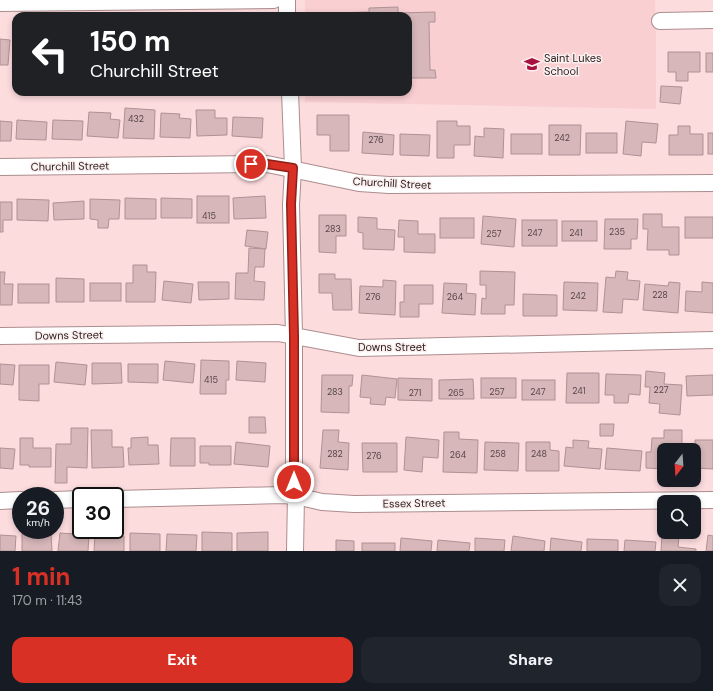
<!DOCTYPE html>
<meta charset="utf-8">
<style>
body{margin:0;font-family:"DM Sans",sans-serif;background:#20242c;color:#f1f3f6;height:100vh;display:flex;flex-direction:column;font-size:15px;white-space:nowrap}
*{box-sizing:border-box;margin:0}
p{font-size:13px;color:#9ea1a6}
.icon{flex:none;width:22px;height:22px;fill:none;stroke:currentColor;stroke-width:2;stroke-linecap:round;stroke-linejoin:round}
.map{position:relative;height:551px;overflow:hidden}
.drawer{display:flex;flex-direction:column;background:#171b24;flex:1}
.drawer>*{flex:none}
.hud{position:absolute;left:12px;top:12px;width:400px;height:84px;border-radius:12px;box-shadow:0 2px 6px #0003;background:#202124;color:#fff;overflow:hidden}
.needle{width:26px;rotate:197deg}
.controls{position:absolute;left:657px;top:443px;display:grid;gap:8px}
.controls a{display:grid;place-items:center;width:44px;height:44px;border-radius:8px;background:#171b24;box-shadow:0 2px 6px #0003;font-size:20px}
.speed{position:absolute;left:12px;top:487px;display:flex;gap:8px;font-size:20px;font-weight:700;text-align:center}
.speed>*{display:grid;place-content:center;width:52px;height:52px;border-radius:50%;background:#171b24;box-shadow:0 2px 6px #0003;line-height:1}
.speed small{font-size:10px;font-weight:400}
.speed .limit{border:2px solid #111;border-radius:6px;background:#fff;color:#111}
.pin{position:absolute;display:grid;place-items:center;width:34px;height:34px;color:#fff;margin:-17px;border:2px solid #fff;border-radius:50%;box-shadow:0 1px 4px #0007}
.me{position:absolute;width:44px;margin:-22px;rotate:0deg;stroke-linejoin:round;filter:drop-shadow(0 0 3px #0008)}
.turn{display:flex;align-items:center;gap:14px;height:84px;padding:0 12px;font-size:18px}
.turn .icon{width:52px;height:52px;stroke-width:2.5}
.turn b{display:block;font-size:28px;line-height:34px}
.round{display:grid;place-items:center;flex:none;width:42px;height:42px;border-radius:12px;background:#20242c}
.headline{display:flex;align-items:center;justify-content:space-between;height:68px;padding:0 12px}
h1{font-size:24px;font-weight:700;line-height:30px;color:#d93025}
.cta{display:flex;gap:8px;margin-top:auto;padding:8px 12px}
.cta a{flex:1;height:46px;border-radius:12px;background:#d93025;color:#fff;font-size:16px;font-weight:700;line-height:46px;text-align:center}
.cta a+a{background:#20242c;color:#f1f3f6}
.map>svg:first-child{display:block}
.built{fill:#f9cfd2}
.building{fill:#d7b7b9;stroke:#b09194}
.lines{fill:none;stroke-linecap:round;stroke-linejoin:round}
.minor-casing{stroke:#ac8d8f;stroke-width:18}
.minor{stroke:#fff;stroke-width:16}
.route-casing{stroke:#8d1f18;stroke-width:10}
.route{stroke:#d93025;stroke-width:7}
.labels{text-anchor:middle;stroke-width:3;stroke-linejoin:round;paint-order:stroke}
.number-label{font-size:9px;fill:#584748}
.poi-label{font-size:11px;fill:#2e2223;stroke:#fcefef;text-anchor:start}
.street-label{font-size:11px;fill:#2e2223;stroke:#fcefef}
</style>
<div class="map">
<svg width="713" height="551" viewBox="0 0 713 551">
<rect width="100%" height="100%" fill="#fddcde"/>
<!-- built -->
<polygon class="built" points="305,0 655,0 656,36 656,109 305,102 305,92 408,92 408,16 305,16"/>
<!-- building -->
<g class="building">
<polygon points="398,7 398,13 435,12 435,22 429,22 430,70 435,70 436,78 408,78 408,16 333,16 333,13 369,12 369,8"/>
<polygon points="0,39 10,40 8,65 0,65"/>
<polygon points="668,52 700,52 700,72 688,72 688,81 676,81 676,72 668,72"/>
<rect x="706" y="53" width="7" height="19"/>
<polygon points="661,86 682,87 680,104 660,102"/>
<rect x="374" y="92" width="21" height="3"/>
<polygon points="125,108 155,110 154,139 123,138"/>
<polygon points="196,110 215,110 215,118 227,118 227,135 197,136"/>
<polygon points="89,112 111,113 110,119 120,120 118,138 87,136"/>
<polygon points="161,113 180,114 179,118 191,119 190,138 160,137"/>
<polygon points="317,115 349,115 349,151 330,151 330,135 317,135"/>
<polygon points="233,117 263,118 262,138 232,136"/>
<polygon points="17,120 47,122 46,140 16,139"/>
<polygon points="53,120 83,121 82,140 52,139"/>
<polygon points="0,121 12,122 11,141 0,141"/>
<polygon points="437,121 457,121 457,126 470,126 470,145 454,145 454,158 437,158"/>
<polygon points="626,121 658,124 656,143 642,142 641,156 623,154"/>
<polygon points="549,125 581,125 580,155 549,155"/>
<polygon points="678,126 690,126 690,134 703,134 703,155 669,155 669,135 678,135"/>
<polygon points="484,128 504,129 503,158 474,156 475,136 484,137"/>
<polygon points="363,132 394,135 393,155 362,153"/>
<rect x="586" y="133" width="31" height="20"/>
<rect x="708" y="133" width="5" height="21"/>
<polygon points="400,134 430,135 429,156 400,155"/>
<rect x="511" y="134" width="31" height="20"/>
<rect x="197" y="196" width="32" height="27"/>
<polygon points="265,196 266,218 234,219 233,198"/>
<polygon points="125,198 156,199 156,219 125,219"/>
<polygon points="161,198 192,199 192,218 161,218"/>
<polygon points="17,199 49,200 48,221 17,220"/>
<polygon points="90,199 120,200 119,219 109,219 108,228 98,228 98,220 90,219"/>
<polygon points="84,201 84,219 54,220 53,203"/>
<polygon points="0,202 12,202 12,220 3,220 3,232 0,232"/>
<polygon points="643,214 662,214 662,227 679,227 679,255 669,255 669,250 647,250 648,229 643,229"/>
<polygon points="319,215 346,215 346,236 336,236 336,253 319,252"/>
<polygon points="483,216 516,219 514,247 481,244"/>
<polygon points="358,217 377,218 377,229 395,230 394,250 363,249 363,233 358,232"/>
<rect x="685" y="217" width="28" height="21"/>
<rect x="440" y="218" width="34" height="20"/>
<polygon points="605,219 638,219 637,239 631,239 631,249 604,249"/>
<polygon points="399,220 418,221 418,234 435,234 435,253 404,252 404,237 398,237"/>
<rect x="522" y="220" width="35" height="26"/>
<rect x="562" y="221" width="35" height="20"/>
<polygon points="247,230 268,232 266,249 245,246"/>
<polygon points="249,248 265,249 264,267 255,267 254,281 265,282 264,300 235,299 236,273 248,273"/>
<polygon points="133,265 147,265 147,272 156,272 155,302 126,302 126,283 133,283"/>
<polygon points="480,271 515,272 514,305 505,305 505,314 481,314 482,298 486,299 486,285 480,285"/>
<polygon points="616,271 628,272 627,280 640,281 638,300 623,299 622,313 603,312 606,277 615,278"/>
<polygon points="0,272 5,272 4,284 13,284 12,305 0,305"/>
<polygon points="319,274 335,274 335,279 351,279 352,310 333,310 332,293 319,293"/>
<polygon points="56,278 84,279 84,302 56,302"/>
<polygon points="383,280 396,281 395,315 359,313 360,286 383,287"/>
<polygon points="164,281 193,284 191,303 162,300"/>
<polygon points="198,282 229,282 229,299 199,300"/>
<polygon points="564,282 598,283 597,311 563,310"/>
<polygon points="669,282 680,283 678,313 643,310 645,284 668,286"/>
<polygon points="702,282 713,283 713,313 685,311 686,291 702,292"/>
<rect x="90" y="283" width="31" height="18"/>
<polygon points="444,283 467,284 466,293 476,294 475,315 442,313"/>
<rect x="18" y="284" width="31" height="19"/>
<polygon points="404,285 433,285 433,304 419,304 419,317 400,317 400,302 404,302"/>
<polygon points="523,294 557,295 557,316 523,316"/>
<polygon points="201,360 229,361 229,380 226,380 226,394 200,394"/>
<polygon points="165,361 195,364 193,383 163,380"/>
<polygon points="237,361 266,363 265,382 236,380"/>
<polygon points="56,362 87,365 85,385 54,382"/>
<polygon points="92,363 121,363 122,383 92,384"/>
<polygon points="0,364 15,365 13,385 0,384"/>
<polygon points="128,364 158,364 158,383 128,382"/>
<polygon points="19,365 49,365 49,384 39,384 39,401 19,400"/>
<polygon points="646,371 665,373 664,384 682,385 680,415 659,413 660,404 649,403 650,387 645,387"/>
<polygon points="567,373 599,373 599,403 566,403"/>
<polygon points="606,374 641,375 640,395 629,394 628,403 614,403 614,395 605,395"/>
<polygon points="322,375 353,375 352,386 349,386 349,413 321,412"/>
<polygon points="362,375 397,379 395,398 386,397 385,405 370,404 371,398 360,397"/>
<polygon points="713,375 713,395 687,396 686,376"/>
<polygon points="398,378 432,379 432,401 398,400"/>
<rect x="481" y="378" width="35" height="20"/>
<polygon points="473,379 474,399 439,399 439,380"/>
<rect x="522" y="380" width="33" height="20"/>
<polygon points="249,417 265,417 266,433 249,433"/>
<polygon points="600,424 614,424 613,436 600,436"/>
<polygon points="71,428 88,428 87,468 67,467 67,483 55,483 56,444 71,444"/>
<polygon points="91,430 112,430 112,447 123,447 124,467 92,468"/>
<polygon points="323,430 339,430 338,442 349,443 348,470 320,468"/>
<polygon points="664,430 682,430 682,450 664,450 664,469 646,468 646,452 651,452 652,438 664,438"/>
<polygon points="444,432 459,432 459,439 478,440 477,473 443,472"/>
<polygon points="148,437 148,445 158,445 159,464 129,465 128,448 131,448 131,438"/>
<polygon points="406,437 439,440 438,458 423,457 422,472 404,470"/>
<polygon points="20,438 33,438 33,448 51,448 51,467 29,467 29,465 20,465"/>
<polygon points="171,438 195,438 195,466 170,466"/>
<polygon points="573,440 589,441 588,448 602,449 600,469 564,466 566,447 573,448"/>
<polygon points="695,440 713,440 713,469 694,468 694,450 688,450 688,447 695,448"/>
<polygon points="236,442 270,446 268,467 234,464"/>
<polygon points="485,442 519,443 518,471 484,470"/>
<polygon points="526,442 550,442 550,450 559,451 559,471 526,471"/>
<polygon points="362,443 397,443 397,472 363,472"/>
<polygon points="200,446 231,446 231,465 209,465 209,463 200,463"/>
<polygon points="0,448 15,449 13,469 0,468"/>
<polygon points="607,448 642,451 640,471 605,469"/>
<polygon points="202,532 232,533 232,551 202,551"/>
<polygon points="268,532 268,551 237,551 237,533"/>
<polygon points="22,533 51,533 52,551 22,551"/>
<polygon points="60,533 89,535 88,551 58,551"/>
<polygon points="130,533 160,534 160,551 130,551"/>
<polygon points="95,534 124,536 124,551 94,551"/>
<polygon points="167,534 197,535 196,551 166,551"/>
<polygon points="0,535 16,536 15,551 0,551"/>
<polygon points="662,535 679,536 678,547 696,549 696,551 661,551"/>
<polygon points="708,535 713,536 713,551 706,551"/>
<polygon points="513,536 545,541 544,551 511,551"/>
<polygon points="401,538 432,541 431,551 400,551"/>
<polygon points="475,538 505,540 504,551 475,551"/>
<polygon points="551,538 582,542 581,551 550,551"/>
<polygon points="587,539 618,540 618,551 587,551"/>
<polygon points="336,540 354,541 354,551 336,551"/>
<polygon points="438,540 470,543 469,551 437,551"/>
<polygon points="625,540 656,542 655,551 624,551"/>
<rect x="362" y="543" width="33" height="8"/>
</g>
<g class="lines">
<defs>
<g id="minor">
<polyline points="287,0 287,16"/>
<polyline points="0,3 274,0"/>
<polyline points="660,21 713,20"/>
<polyline points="290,92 293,168 291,205 294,336 294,482 296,496 295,551"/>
<polyline points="0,167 267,164 359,183 389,185 713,183"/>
<polyline points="0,336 278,333 359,348 713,340"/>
<polyline points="115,499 282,495 296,496 322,502 354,504 713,500"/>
<polyline points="55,500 81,499"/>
<polyline points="0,501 21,500"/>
</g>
</defs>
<!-- minor casing -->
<use href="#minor" class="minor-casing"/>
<!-- minor -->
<use href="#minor" class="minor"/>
</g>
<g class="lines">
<defs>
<polyline id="route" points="251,164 267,164 293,168 291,204 294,336 294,482"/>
</defs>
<!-- route casing -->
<use href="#route" class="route-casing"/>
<!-- route -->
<use href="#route" class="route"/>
</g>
<!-- icons -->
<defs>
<symbol id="school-bare" viewBox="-9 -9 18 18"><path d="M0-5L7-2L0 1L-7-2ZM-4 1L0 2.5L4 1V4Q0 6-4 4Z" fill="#a8103d" stroke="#fcefef" stroke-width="2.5" paint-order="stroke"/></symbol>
</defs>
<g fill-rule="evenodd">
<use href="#school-bare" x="521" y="53" width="22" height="22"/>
</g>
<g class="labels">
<!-- number labels -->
<g class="number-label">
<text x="136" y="122">432</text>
<text x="562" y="141">242</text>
<text x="376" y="143">276</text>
<text x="209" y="219">415</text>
<text x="333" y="232">283</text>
<text x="617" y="235">235</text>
<text x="535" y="236">247</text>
<text x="576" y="236">241</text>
<text x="494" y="237">257</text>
<text x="660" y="298">228</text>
<text x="578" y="299">242</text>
<text x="373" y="300">276</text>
<text x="455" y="300">264</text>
<text x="211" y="383">415</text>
<text x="661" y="393">227</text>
<text x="579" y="394">241</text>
<text x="335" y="395">283</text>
<text x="497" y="395">257</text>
<text x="538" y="395">247</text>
<text x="415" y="396">271</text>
<text x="456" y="396">265</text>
<text x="335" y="457">282</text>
<text x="498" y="457">258</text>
<text x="539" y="457">248</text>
<text x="458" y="458">264</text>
<text x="374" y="459">276</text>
</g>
<!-- poi labels -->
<g class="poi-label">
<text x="544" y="62">Saint Lukes<tspan x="544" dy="13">School</tspan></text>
</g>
<!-- street labels -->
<g class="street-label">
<text transform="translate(70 166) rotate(-1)" y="4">Churchill Street</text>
<text transform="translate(392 183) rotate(3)" y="4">Churchill Street</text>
<text transform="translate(69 335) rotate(-1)" y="4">Downs Street</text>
<text x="392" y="351">Downs Street</text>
<text transform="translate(414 503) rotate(-1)" y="4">Essex Street</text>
</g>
</g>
</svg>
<div class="controls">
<a><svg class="needle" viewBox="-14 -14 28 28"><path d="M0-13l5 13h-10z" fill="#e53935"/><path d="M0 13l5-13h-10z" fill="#9ea1a6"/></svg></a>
<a><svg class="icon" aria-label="search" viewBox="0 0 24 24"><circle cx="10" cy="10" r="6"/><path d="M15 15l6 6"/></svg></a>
</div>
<div class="speed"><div>26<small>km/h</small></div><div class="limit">30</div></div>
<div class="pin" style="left:251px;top:164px;background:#d93025"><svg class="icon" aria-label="arrive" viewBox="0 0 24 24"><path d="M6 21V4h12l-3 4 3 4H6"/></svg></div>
<svg class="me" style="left:294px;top:482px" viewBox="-20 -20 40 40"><circle r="17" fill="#d93025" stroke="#fff" stroke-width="3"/><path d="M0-11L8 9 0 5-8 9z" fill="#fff"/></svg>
<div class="hud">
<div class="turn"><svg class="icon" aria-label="left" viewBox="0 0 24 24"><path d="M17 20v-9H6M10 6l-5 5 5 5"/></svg><div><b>150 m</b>Churchill Street</div></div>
</div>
</div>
<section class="drawer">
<div class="headline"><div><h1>1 min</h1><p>170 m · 11:43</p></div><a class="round"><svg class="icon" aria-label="close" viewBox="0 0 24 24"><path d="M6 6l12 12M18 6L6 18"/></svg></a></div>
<div class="cta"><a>Exit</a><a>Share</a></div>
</section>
